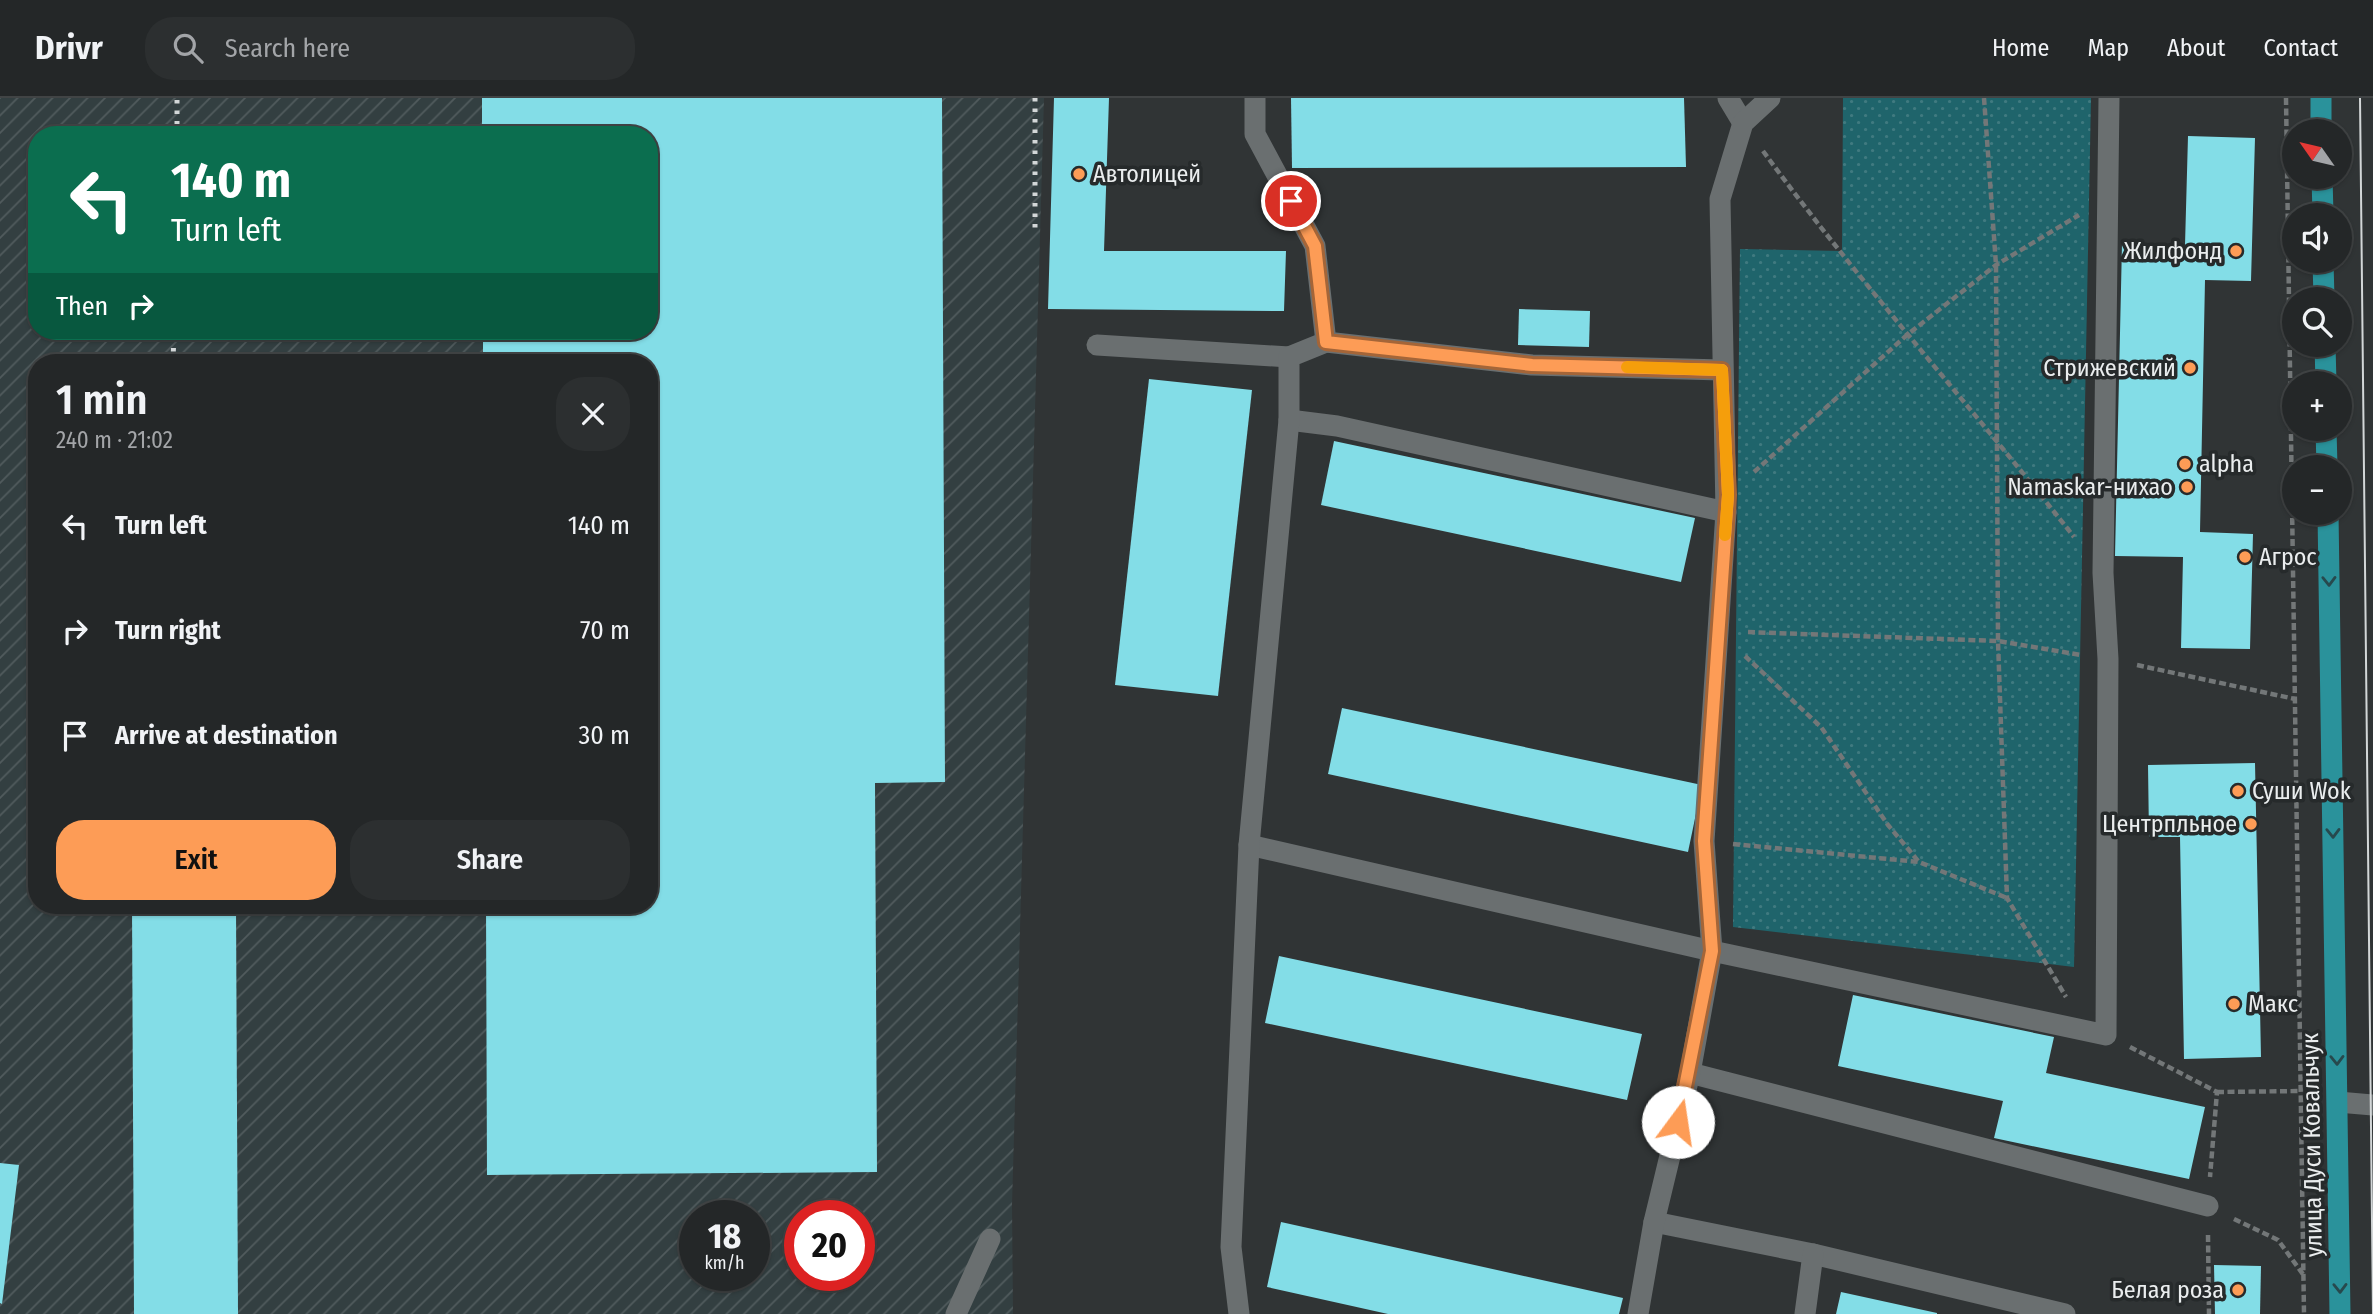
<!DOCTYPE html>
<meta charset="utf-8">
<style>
body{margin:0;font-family:"Fira Sans Condensed",sans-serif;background:#2c2f30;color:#f1f3f6;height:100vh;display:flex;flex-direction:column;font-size:26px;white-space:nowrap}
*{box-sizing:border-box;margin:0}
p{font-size:23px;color:#a3a5a8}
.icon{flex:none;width:38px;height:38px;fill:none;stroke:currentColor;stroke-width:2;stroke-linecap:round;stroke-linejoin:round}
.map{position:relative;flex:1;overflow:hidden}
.drawer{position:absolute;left:28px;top:256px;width:630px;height:560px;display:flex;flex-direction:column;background:#242728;border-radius:28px;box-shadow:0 2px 5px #0004,0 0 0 2px #414445}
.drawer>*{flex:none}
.hud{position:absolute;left:28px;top:28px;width:630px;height:214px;border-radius:28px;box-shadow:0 2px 5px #0004,0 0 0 2px #414445;background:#0b6e4f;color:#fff;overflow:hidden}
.needle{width:46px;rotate:304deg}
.tools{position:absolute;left:2282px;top:21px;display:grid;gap:14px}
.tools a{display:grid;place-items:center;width:70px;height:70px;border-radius:50%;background:#242728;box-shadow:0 2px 5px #0004,0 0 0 2px #414445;font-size:35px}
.speed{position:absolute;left:679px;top:1102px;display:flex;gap:14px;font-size:35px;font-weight:700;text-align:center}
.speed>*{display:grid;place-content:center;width:91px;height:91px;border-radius:50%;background:#242728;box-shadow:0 2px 5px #0004,0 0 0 2px #414445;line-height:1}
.speed small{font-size:18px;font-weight:400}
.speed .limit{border:10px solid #d22;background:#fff;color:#111}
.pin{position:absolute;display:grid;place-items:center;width:60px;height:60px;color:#fff;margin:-30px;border:4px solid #fff;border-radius:50%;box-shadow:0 2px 7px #0007}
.me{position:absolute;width:77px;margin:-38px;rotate:14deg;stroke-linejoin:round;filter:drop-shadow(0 0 5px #0008)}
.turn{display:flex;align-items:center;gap:24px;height:147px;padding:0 28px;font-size:32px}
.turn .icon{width:91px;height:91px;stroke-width:2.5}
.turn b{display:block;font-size:49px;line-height:60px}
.then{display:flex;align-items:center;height:66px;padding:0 28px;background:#0003;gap:14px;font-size:26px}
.round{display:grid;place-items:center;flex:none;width:74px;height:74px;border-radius:28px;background:#2c2f30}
.overview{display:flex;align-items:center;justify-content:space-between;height:119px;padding:0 28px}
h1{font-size:42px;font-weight:600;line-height:52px}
.button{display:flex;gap:14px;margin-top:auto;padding:14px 28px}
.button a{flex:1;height:80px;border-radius:28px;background:#fd9c56;color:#111;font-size:28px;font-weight:600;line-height:80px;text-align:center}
.button a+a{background:#2c2f30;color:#f1f3f6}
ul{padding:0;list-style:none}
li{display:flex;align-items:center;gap:21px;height:105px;padding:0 28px}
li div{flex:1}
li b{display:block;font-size:26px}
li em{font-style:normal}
header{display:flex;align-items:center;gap:42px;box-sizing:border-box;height:98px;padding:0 35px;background:#242728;border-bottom:2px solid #414445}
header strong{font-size:33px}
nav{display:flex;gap:38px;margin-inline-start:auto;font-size:24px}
.search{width:490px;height:63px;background:#2c2f30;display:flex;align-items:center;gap:18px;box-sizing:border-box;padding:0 24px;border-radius:28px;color:#a3a5a8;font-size:26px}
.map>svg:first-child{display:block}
.industrial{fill:url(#industrial-furrows);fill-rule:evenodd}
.park{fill:url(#park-dots)}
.building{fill:#83dde7}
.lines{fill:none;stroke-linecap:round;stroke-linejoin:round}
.path{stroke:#737778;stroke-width:4.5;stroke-dasharray:7 3.5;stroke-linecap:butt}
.minor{stroke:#6a6f70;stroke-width:21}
.major{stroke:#2a929b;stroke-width:21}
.tram{stroke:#d3d7d8;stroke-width:2}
.rail{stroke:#d3d7d8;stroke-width:5;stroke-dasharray:3.5 7;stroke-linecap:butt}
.oneway{stroke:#27494d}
.route-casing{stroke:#a46538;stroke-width:18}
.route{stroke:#fd9c56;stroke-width:12}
.slow{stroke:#f59e0b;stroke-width:12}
.poi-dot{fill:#fd9c56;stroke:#262a2b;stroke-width:2.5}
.labels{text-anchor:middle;stroke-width:7;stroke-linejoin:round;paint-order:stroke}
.poi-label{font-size:24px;fill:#eaedee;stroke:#262a2b;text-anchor:start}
.street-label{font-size:24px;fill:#eaedee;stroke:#262a2b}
</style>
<header>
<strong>Drivr</strong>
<div class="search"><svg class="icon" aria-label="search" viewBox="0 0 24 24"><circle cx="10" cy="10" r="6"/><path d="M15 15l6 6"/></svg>Search here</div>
<nav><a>Home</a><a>Map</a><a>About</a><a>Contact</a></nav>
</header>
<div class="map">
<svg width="2373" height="1216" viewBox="0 0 2373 1216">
<defs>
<pattern id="industrial-furrows" width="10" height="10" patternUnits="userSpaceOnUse" patternTransform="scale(1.75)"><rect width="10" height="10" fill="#333f41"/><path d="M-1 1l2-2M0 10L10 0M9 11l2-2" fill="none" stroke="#515b5d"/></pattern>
<pattern id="park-dots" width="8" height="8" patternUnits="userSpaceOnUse" patternTransform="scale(1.75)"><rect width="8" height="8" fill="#1f646b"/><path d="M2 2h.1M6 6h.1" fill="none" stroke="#407a80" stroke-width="1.8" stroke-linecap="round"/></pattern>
</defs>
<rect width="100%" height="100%" fill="#303435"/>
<!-- industrial -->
<path class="industrial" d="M0,0H1044L1012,1107L1013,1216H0ZM37,37H649V233H37ZM37,264H649V807H37ZM695,1118H754V1178H695ZM800,1118H859V1178H800Z"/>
<!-- park -->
<polygon class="park" points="1843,0 2091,0 2074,869 1733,829 1740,151 1842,153"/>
<!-- building -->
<g class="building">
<polygon points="482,0 942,0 945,684 875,685 877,1074 487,1077 486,807 649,807 649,264 483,264 483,233 649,233 649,37 482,37"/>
<polygon points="1054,0 1109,0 1104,153 1286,153 1284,213 1048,211"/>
<polygon points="1291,0 1684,0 1686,69 1292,70"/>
<polygon points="2188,38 2255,40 2251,183 2205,182 2200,434 2253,436 2250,551 2181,550 2183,459 2115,458 2122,146 2185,147"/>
<polygon points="1519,211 1590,213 1589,249 1518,247"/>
<polygon points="1149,281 1252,292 1218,598 1115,587"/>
<polygon points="1334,343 1695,420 1681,484 1321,407"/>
<polygon points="1342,610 1702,687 1688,754 1328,676"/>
<polygon points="2255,665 2261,959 2184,961 2180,739 2149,739 2148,667"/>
<polygon points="132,807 236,807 238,1216 134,1216"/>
<polygon points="1279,858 1642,936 1627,1002 1265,925"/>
<polygon points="1853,897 2054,939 2046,975 2205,1009 2189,1081 1994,1040 2003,1003 1838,968"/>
<polygon points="0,1065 19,1067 2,1206 0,1205"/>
<polygon points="1281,1124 1623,1200 1619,1216 1388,1216 1267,1189"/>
<polygon points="2214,1167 2261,1168 2260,1216 2215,1216"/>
<polygon points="1841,1194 1937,1215 1937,1216 1836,1216"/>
</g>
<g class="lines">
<!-- path -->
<g class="path">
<polyline points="1984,0 1996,167 1998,543 2007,800 2066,899"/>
<polyline points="2286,0 2304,1216"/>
<path d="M1763,53C1861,187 1972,309 2074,439"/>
<polyline points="1754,374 1907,237 1996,167 2079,117"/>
<polyline points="1748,534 1998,543 2081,557"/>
<polyline points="1745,558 1821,629 1888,727 1919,764"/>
<polyline points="2137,567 2295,601"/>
<polyline points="1733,746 1919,764 2007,800"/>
<polyline points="2130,949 2217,994 2210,1079"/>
<polyline points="2217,994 2301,993"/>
<polyline points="2234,1121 2278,1142 2305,1179"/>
<polyline points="2208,1137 2209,1216"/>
</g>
<!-- minor -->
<g class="minor">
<polyline points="1255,0 1255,36 1315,148 1326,244 1532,267 1722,272"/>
<polyline points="1728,0 1743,25"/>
<polyline points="1097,247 1289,259"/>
<polyline points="1289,322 1337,328 1726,414 1720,101 1743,25 1770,0"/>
<polyline points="1726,414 1704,743 1712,853 1690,975 2208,1108"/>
<polyline points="1249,747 1712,853 2106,937 2108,561 2103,475 2109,0"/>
<polyline points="2338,1004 2373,1007"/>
<polyline points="1654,1124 1813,1156 2065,1216"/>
<polyline points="956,1216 990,1141"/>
<polyline points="1239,1216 1231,1149 1249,747 1289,322 1289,259 1326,244"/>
<polyline points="1638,1216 1654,1124 1690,975"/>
<polyline points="1805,1216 1813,1156"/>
</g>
<!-- major -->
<g class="major">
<polyline points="2321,0 2321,33"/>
<polyline points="2322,79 2323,117"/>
<polyline points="2323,163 2324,201"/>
<polyline points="2325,247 2326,285"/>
<polyline points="2326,331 2327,369"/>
<polyline points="2328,415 2340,1216"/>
</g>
<!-- tram -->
<polyline class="tram" points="2360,0 2373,1216"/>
<!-- rail -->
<g class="rail">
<polyline points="1035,0 1035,131"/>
<polyline points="177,37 177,0"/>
<polyline points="173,264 174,233"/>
</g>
</g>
<!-- one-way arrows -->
<defs><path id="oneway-chevron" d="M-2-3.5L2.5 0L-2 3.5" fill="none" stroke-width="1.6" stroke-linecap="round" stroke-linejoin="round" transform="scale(1.75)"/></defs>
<g class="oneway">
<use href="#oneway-chevron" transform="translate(2329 483) rotate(89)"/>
<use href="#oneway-chevron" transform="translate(2333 735) rotate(89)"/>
<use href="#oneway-chevron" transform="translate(2337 962) rotate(89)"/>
<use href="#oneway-chevron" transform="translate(2340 1190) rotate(89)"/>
</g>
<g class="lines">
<defs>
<polyline id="route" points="1291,103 1315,148 1326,244 1532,267 1722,272 1728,397 1704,743 1712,853 1678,1024"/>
</defs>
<!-- route casing -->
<use href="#route" class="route-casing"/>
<!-- route -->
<use href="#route" class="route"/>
<!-- slow -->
<polyline class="slow" points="1627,269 1722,272 1728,397 1725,437"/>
</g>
<!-- markers -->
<g class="poi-dot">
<circle cx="1079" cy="76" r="7"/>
<circle cx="2236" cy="153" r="7"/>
<circle cx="2190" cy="270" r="7"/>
<circle cx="2185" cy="366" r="7"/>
<circle cx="2187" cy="389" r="7"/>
<circle cx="2245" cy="459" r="7"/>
<circle cx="2238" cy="693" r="7"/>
<circle cx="2251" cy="726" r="7"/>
<circle cx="2234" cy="906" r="7"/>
<circle cx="2238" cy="1192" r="7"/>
</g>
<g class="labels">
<!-- poi labels -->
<g class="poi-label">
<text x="1093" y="84">Автолицей</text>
<text x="2222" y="161" text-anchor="end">Жилфонд</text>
<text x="2176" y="278" text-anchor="end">Стрижевский</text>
<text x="2199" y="374">alpha</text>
<text x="2173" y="397" text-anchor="end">Namaskar-нихао</text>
<text x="2259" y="467">Агрос</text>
<text x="2252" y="701">Суши Wok</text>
<text x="2237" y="734" text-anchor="end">Центрпльное</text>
<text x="2248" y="914">Макс</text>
<text x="2224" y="1200" text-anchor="end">Белая роза</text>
</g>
<!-- street labels -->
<g class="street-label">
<text transform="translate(2312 1047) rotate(-91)" y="8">улица Дуси Ковальчук</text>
</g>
</g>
</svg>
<div class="tools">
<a><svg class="needle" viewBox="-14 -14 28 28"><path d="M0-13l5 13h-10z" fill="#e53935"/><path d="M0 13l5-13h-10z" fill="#a3a5a8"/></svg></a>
<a><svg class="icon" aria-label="sound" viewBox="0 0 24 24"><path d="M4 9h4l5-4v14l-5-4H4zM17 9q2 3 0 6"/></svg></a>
<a><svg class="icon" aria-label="search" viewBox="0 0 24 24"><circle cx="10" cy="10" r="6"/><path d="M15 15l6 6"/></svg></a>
<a>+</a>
<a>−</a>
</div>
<div class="speed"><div>18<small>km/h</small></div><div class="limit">20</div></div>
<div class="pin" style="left:1291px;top:103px;background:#d93025"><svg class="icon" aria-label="arrive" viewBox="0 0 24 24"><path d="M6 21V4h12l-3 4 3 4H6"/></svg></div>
<svg class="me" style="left:1678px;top:1024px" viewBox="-20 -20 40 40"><circle r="19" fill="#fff"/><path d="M0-13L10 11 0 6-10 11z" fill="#fd9c56"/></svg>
<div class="hud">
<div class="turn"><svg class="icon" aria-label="left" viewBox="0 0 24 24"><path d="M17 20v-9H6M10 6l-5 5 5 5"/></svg><div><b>140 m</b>Turn left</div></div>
<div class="then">Then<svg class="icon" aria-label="right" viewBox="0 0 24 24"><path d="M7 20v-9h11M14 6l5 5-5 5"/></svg></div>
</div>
<section class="drawer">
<div class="overview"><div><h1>1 min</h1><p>240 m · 21:02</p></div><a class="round"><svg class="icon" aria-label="close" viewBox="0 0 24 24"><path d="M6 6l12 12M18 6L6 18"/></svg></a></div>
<ul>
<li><svg class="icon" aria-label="left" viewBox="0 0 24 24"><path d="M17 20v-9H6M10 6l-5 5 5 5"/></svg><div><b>Turn left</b></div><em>140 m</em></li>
<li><svg class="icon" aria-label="right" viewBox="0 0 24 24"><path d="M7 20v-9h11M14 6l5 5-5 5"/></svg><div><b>Turn right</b></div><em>70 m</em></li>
<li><svg class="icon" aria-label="arrive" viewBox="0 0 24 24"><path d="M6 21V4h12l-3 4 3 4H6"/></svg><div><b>Arrive at destination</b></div><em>30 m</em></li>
</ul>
<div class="button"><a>Exit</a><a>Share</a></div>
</section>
</div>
